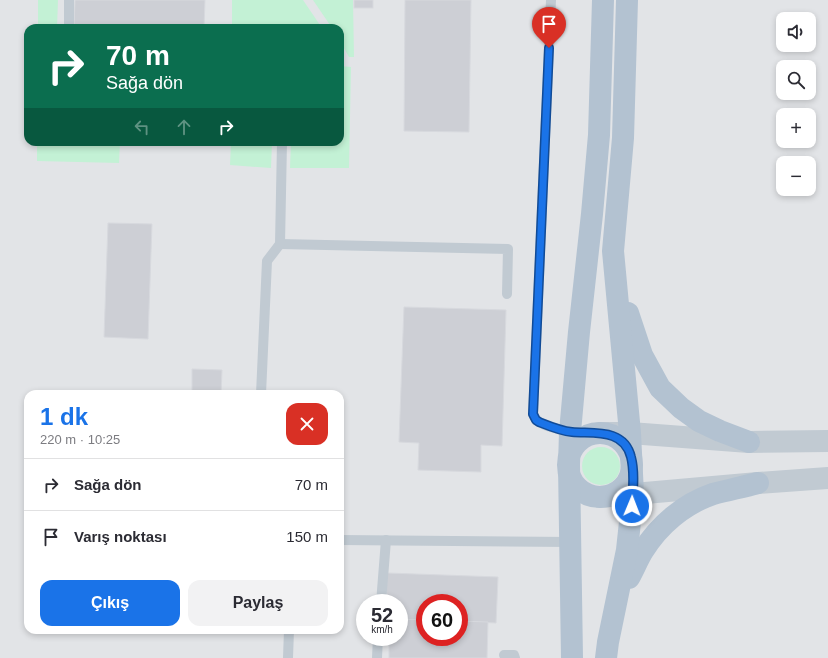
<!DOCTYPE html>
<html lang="tr">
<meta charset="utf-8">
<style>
body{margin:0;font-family:Arial,sans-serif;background:#f2f2f3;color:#2b2b33;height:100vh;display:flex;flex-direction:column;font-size:15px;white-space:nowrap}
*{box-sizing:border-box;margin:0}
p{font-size:13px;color:#7c7c81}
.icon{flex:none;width:22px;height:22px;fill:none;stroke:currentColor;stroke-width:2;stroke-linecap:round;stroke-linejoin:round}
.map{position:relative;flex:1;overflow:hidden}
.sheet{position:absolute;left:24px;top:390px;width:320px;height:244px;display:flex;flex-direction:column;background:#fff;border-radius:12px;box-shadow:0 2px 6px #0003}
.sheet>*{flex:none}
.banner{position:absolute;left:24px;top:24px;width:320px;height:122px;border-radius:12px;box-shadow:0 2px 6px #0003;background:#0b6e4f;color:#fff;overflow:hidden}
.buttons{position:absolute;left:776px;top:12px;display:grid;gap:8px}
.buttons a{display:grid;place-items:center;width:40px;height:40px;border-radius:8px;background:#fff;box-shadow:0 2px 6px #0003;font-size:20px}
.speed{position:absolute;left:356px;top:594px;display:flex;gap:8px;font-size:20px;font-weight:700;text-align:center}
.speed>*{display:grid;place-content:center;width:52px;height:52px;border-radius:50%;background:#fff;box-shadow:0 2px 6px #0003;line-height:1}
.speed small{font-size:10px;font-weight:400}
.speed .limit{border:6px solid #d22;background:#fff;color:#111}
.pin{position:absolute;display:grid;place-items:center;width:34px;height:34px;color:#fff;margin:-41px -17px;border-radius:50% 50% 50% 0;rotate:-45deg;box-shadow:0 0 4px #0007}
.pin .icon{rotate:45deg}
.me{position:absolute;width:44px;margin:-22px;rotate:1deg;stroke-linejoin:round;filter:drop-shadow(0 0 3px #0008)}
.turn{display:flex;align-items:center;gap:14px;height:84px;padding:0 16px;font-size:18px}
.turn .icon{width:52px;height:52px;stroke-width:2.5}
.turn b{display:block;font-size:28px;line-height:34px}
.lanes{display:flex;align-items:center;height:38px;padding:0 16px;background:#0003;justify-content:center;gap:20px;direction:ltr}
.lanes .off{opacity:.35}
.round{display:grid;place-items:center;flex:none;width:42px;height:42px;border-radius:12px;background:#f2f2f3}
.headline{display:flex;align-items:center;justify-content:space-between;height:68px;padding:0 16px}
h1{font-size:24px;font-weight:700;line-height:30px;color:#1a73e8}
.cta{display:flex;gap:8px;margin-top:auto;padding:8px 16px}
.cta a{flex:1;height:46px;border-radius:12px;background:#1a73e8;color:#fff;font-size:16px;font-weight:700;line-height:46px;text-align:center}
.cta a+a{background:#f2f2f3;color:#2b2b33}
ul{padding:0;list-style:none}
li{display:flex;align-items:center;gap:12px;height:52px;padding:0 16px;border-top:1px solid #e1e1e2}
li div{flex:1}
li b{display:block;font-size:15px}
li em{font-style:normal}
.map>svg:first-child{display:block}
.airport{fill:#e2e4e7;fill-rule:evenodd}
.green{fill:#c3f1d5}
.building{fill:#cdcfd5;stroke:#d7d9de}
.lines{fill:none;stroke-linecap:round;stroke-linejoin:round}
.service{stroke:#c1cad2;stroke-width:10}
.tertiary{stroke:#c1cad2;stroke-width:22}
.primary{stroke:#b3c2d1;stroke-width:22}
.route-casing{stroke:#114b97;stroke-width:10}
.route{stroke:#1a73e8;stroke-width:7}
</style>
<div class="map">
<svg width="828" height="658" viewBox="0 0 828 658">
<rect width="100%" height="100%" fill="#f5f3f3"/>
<!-- airport -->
<path class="airport" d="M0,0H828V658H0ZM783,19H809V45H783ZM28,28H340V142H28ZM783,67H809V93H783ZM783,115H809V141H783ZM783,163H809V189H783ZM28,394H340V630H28ZM365,603H399V637H365ZM425,603H459V637H425Z"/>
<!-- green -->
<g class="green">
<polygon points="38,0 58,0 57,28 38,28"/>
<polygon points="232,0 303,0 322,28 232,28"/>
<polygon points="313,0 353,0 354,57 349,57 340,41 340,28 332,28"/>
<polygon points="340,66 351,67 349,168 290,168 291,142 340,142"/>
<polygon points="37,142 120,142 119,163 37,161"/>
<polygon points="231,142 272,142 271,168 230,165"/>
<circle cx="601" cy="466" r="19"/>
</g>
<!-- building -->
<g class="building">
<polygon points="75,0 205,0 204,28 74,28"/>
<rect x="354" y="0" width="19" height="8"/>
<polygon points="405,0 471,0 469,132 404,131"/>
<polygon points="108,223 152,224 148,339 104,337"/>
<polygon points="404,307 506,310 502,446 481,445 481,472 418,470 419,443 399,442"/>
<polygon points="192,369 222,370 221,394 192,394"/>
<polygon points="387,573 498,577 496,623 459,621 459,603 425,603 425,620 399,619 399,603 386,603"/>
<polygon points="399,619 425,620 425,637 459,637 459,621 488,622 487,658 389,658 389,637 399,637"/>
</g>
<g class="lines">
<!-- service -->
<g class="service">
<path d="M551,0L533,414C538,432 585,432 600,433"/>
<polyline points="69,28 69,0"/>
<polyline points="280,244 508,249 507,294"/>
<polyline points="261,394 267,261 280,244 282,142"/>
<polyline points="340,540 571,542"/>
<polyline points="381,603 386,540"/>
<polyline points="504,655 514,655 515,658"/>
<polyline points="288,658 289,630"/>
<polyline points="377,658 378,637"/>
</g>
<!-- tertiary -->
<g class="tertiary">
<polyline points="600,433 630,433 749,442 828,441"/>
<polyline points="600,497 758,483 828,478"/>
</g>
<!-- primary -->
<g class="primary">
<polyline points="628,313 642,355 660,388 681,408 699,421 720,431 749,442"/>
<circle cx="600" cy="465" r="32"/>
<path d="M629,578C634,569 638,559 643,551C659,525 684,504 713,494C728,490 743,487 758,483"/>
<polyline points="572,658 569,465 570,432 579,332 592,214 599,135 603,0"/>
<polyline points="606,658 608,642 627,550 633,494 630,433 613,251 623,138 627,0"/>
</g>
</g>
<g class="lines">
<defs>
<path id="route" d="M549,48L533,414L536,420L539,422C549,426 561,431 572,432C593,434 624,428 631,457C635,472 633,490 632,506"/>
</defs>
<!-- route casing -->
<use href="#route" class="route-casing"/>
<!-- route -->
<use href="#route" class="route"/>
</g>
</svg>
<div class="buttons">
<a><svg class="icon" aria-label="sound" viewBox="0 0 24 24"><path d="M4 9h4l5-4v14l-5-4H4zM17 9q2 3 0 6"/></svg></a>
<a><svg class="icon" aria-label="search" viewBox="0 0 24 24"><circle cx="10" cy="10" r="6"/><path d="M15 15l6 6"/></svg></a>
<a>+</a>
<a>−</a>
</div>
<div class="speed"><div>52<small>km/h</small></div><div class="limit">60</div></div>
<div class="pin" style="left:549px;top:48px;background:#d93025"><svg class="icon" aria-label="arrive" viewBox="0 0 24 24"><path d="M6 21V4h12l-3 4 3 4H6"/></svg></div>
<svg class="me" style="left:632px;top:506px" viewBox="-20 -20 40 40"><circle r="17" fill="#1a73e8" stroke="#fff" stroke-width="3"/><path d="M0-11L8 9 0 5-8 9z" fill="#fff"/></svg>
<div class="banner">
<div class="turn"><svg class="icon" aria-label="right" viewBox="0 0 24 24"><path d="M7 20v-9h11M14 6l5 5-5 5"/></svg><div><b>70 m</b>Sağa dön</div></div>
<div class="lanes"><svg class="icon off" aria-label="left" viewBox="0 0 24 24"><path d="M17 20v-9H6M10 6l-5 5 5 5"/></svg><svg class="icon off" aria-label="ahead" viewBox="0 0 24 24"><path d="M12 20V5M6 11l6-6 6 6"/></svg><svg class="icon" aria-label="right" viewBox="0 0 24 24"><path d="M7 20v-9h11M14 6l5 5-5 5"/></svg></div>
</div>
<section class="sheet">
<div class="headline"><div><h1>1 dk</h1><p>220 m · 10:25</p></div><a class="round" style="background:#d93025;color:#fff"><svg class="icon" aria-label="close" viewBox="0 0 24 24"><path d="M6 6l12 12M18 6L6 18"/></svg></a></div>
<ul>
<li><svg class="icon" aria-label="right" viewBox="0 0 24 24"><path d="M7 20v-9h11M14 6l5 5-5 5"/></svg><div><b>Sağa dön</b></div><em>70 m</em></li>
<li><svg class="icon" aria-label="arrive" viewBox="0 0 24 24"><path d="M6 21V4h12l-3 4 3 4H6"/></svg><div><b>Varış noktası</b></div><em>150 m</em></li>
</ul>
<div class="cta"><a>Çıkış</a><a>Paylaş</a></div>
</section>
</div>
